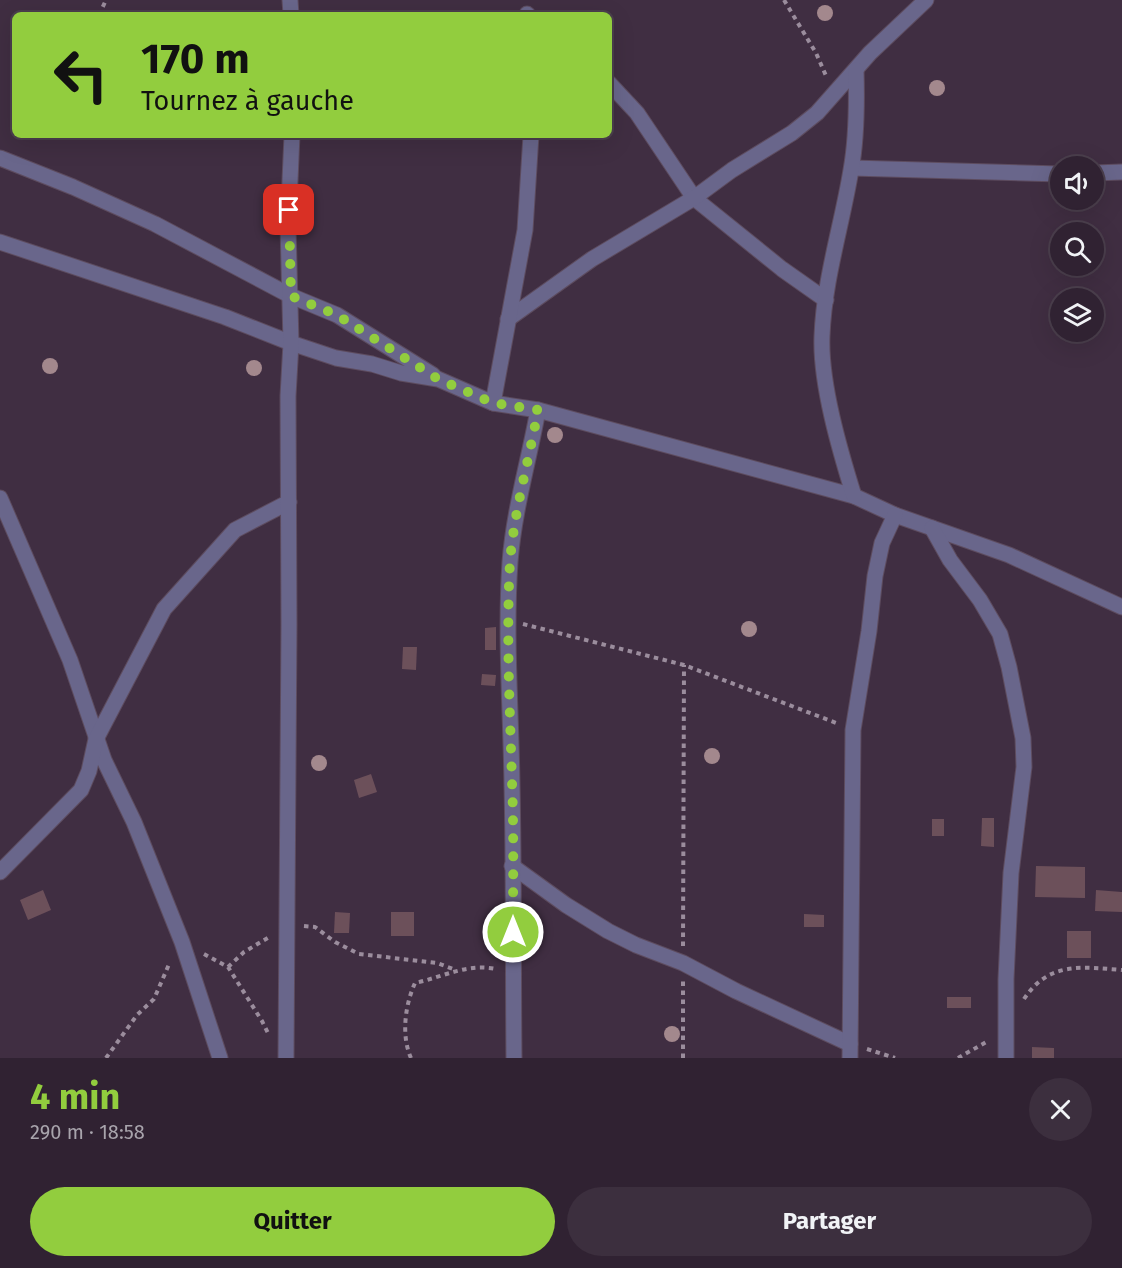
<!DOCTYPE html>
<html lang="fr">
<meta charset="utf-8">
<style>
body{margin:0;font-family:"Fira Sans",sans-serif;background:#3c2f3e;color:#f1f3f6;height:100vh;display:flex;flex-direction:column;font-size:22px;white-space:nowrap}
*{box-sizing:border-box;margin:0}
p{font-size:20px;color:#a8a4ac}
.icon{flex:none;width:33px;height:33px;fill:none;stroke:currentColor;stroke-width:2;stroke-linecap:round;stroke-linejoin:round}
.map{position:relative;height:1058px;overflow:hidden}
.sheet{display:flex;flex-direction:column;background:#302232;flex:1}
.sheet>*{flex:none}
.hud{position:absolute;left:12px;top:12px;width:600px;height:126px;border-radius:9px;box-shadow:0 6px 24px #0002,0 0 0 2px #4b3f4d;background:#92cd3e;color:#111;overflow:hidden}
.fabs{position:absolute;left:1050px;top:156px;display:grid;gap:12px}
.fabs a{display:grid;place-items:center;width:54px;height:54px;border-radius:50%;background:#302232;box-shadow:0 6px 24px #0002,0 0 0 2px #4b3f4d;font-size:30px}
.pin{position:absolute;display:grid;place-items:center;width:51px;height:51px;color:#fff;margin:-26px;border-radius:12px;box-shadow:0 3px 9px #0006}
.me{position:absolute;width:66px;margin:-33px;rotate:0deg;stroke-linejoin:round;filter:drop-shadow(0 0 4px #0008)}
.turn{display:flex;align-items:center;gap:21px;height:126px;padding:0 30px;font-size:27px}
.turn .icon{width:78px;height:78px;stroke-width:2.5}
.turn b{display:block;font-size:42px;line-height:51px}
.round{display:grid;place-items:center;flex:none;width:63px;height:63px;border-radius:32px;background:#3c2f3e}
.headline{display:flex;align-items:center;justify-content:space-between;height:102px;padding:0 30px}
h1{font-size:36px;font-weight:700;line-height:45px;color:#92cd3e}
.action{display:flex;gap:12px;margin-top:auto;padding:12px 30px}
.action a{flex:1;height:69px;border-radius:36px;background:#92cd3e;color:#111;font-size:24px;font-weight:700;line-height:69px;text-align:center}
.action a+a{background:#3c2f3e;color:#f1f3f6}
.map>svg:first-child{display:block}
.building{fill:#6c505a}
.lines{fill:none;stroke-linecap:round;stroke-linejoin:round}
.minor-casing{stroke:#5d4c5f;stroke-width:17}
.path{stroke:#9b8d9d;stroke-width:4;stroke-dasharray:4.5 4.5;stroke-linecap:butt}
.minor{stroke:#69668b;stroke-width:15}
.tree{fill:#a3888d}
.route{stroke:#92cd3e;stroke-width:10;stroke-dasharray:0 18}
</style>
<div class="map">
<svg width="1122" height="1058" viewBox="0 0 1122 1058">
<rect width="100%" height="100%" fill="#402e42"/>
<!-- building -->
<g class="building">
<polygon points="496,627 496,650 485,650 485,628"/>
<polygon points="403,647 417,647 416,670 402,669"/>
<polygon points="482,674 496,675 495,686 481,685"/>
<polygon points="371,774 377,792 359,798 354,780"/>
<polygon points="982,818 994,818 994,847 981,846"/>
<rect x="932" y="819" width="12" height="17"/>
<polygon points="1036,866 1085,867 1085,898 1035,897"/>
<polygon points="43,890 51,910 28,920 20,900"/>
<polygon points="1096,890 1122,892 1122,912 1095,911"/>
<polygon points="335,912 350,913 349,933 334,933"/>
<rect x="391" y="912" width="23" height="24"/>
<polygon points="804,914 824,915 824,927 804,927"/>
<rect x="1067" y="931" width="24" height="27"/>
<rect x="947" y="997" width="24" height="11"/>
<polygon points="1032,1047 1054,1048 1054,1058 1032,1058"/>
</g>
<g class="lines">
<defs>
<g id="minor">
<polyline points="290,0 291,15"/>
<polyline points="527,14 528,15"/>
<polyline points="609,83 637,113 694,198 782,269 826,300"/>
<polyline points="0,158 73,187 155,224 291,296 337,315 433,375"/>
<polyline points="852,168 1060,174"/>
<polyline points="1094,173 1122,172"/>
<polyline points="0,242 225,317 291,343 336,358 372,364 401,373 438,379 493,403 538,410 854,496 895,515 1009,555 1122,607"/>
<polyline points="508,319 592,259 694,198 732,170 792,133 817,113 870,53 926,0"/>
<polyline points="493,403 525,230 531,135"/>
<path d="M854,496C840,451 820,383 822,336C824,280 842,225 851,170C857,137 857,104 856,70"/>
<polyline points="0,498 70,660 104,760 134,822 182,942 220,1058"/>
<polyline points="932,528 950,560 980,600 1000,634 1009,667 1023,738 1024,767 1011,873 1006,979 1006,1058"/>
<polyline points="512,866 566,905 608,931 636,945 683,963 736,991 850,1044"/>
<polyline points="0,872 81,790 89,771 96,739 164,609 235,530 289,502"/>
<polyline points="286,1058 289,624 288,396 291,343 288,226 292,135"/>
<path d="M514,1058C513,967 514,876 512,785C511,711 505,636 510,562C514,510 529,460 538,410"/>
<polyline points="850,1058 853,730 869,631 875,576 882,543 895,515"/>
</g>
</defs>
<!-- minor casing -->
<use href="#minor" class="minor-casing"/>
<!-- path -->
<g class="path">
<polyline points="784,0 816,53 827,78"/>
<polyline points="99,15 106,0"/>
<polyline points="523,624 684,665 839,724"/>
<polyline points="304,926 315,927 335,942 359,954 437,963 456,970"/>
<polyline points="683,946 684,665"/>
<polyline points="204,954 228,967 262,1021 268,1033"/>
<polyline points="228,967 244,952 271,936"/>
<path d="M1024,999C1049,961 1082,967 1122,970"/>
<polyline points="867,1049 895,1058"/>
<polyline points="106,1058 137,1015 154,999 170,962"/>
<path d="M411,1058C401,1036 405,1005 415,983C443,977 467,963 496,969"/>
<polyline points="683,1058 683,981"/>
<polyline points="958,1058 988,1041"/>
</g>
<!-- minor -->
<use href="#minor" class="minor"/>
</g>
<!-- trees -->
<g class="tree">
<circle cx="825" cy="13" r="8"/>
<circle cx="937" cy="88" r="8"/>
<circle cx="50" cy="366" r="8"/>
<circle cx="254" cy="368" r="8"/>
<circle cx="555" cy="435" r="8"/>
<circle cx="749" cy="629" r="8"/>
<circle cx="712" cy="756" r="8"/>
<circle cx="319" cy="763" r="8"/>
<circle cx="672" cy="1034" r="8"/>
</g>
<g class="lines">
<!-- route -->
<path class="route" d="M289,210L291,296L337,315L438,379L493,403L538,410C529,461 514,511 510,562C506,635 510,709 512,782C514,832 513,882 513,932"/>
</g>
</svg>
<div class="fabs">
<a><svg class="icon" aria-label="sound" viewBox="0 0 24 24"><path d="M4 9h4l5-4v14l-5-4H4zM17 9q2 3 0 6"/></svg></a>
<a><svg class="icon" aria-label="search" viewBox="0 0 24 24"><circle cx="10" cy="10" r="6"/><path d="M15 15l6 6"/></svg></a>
<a><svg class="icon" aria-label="layers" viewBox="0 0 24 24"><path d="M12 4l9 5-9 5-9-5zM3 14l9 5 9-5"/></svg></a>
</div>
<div class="pin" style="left:289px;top:210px;background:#d93025"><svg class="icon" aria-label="arrive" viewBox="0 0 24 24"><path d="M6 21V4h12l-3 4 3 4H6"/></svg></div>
<svg class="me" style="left:513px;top:932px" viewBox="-20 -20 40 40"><circle r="17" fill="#92cd3e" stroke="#fff" stroke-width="3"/><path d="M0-11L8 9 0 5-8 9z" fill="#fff"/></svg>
<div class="hud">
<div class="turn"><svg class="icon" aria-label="left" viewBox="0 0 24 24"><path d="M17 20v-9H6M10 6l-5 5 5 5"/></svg><div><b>170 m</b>Tournez à gauche</div></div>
</div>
</div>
<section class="sheet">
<div class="headline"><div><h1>4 min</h1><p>290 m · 18:58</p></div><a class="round"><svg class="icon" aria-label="close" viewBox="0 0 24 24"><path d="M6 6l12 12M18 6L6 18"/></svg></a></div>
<div class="action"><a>Quitter</a><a>Partager</a></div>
</section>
